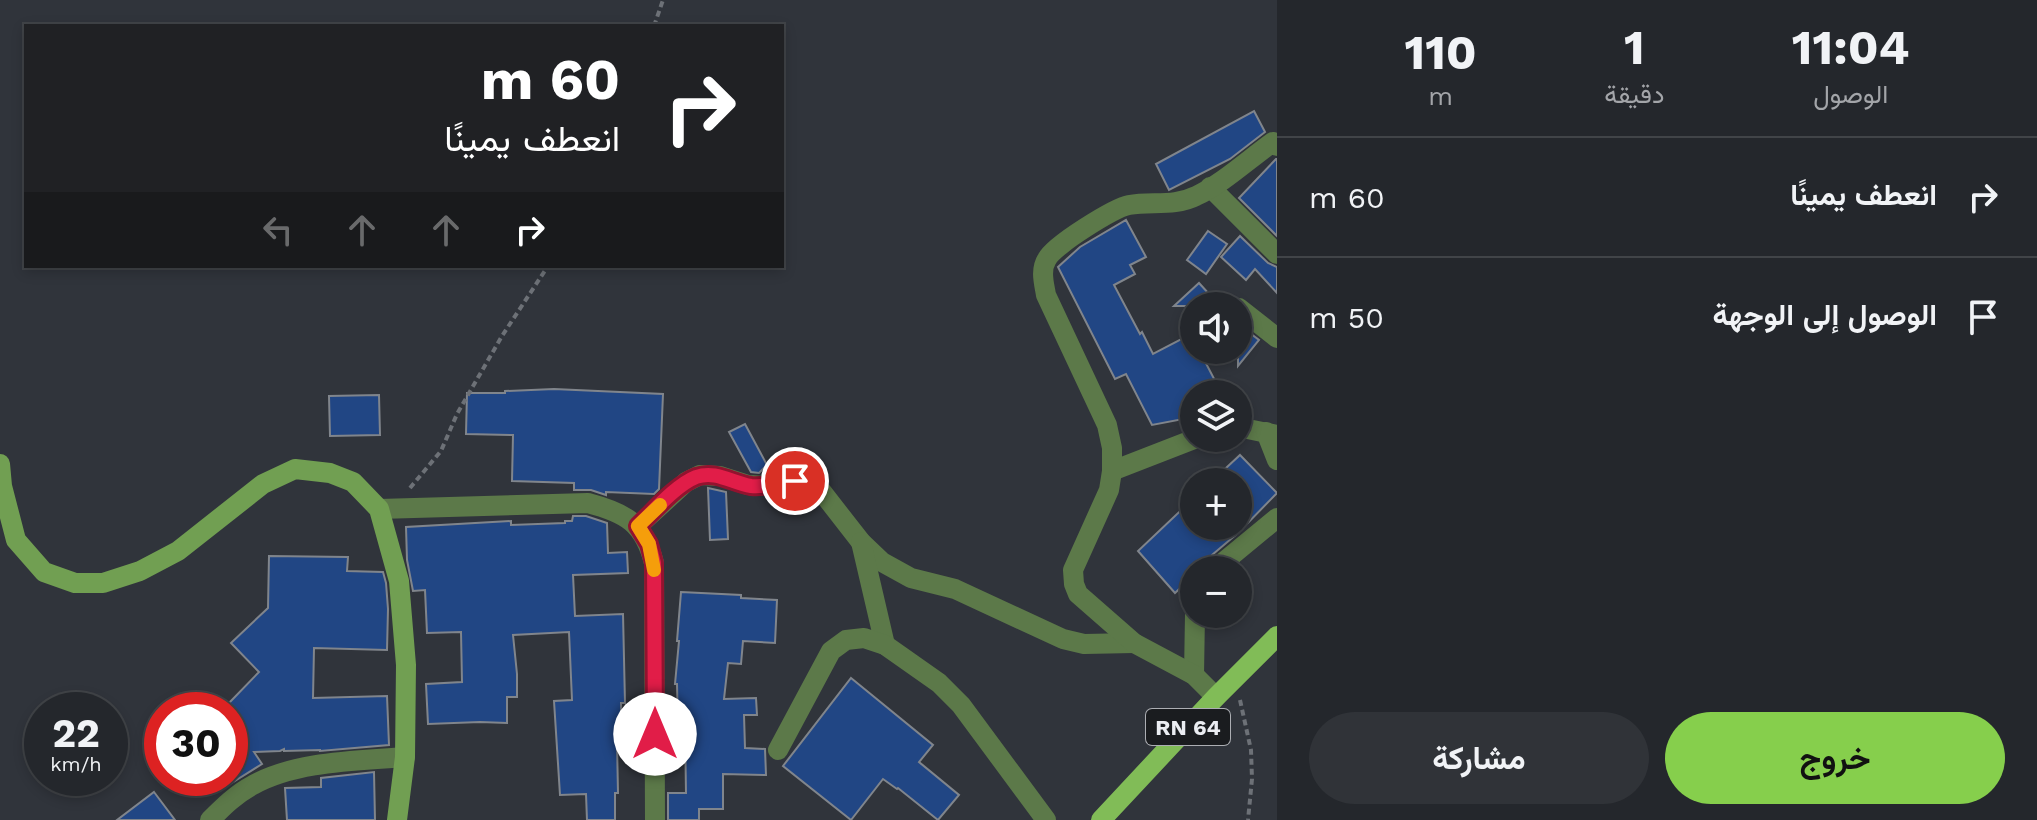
<!DOCTYPE html>
<html lang="ar">
<meta charset="utf-8">
<style>
body{margin:0;font-family:"Work Sans",Vazirmatn,sans-serif;background:#303338;color:#f1f3f6;direction:rtl;height:100vh;display:flex;flex-direction:column;font-size:30px;white-space:nowrap}
*{box-sizing:border-box;margin:0}
p{font-size:26px;color:#a3a5a9}
.icon{flex:none;width:44px;height:44px;fill:none;stroke:currentColor;stroke-width:2;stroke-linecap:round;stroke-linejoin:round}
.map{position:relative;flex:1;overflow:hidden;direction:ltr}
.sheet{display:flex;flex-direction:column;background:#24272c;width:760px}
.sheet>*{flex:none}
.guide{position:absolute;left:24px;top:24px;width:760px;height:244px;border-radius:0px;box-shadow:0 4px 12px #0003,0 0 0 2px #414448;direction:rtl;background:#202124;color:#fff;overflow:hidden}
.controls{position:absolute;left:1180px;top:292px;display:grid;gap:16px}
.controls a{display:grid;place-items:center;width:72px;height:72px;border-radius:50%;background:#24272c;box-shadow:0 4px 12px #0003,0 0 0 2px #414448;font-size:40px}
.speed{position:absolute;left:24px;top:692px;display:flex;gap:16px;font-size:40px;font-weight:700;text-align:center}
.speed>*{display:grid;place-content:center;width:104px;height:104px;border-radius:50%;background:#24272c;box-shadow:0 4px 12px #0003,0 0 0 2px #414448;line-height:1}
.speed small{font-size:20px;font-weight:400}
.speed .limit{border:12px solid #d22;background:#fff;color:#111}
.pin{position:absolute;display:grid;place-items:center;width:68px;height:68px;color:#fff;margin:-34px;border:4px solid #fff;border-radius:50%;box-shadow:0 2px 8px #0007}
.me{position:absolute;width:88px;margin:-44px;rotate:0deg;stroke-linejoin:round;filter:drop-shadow(0 0 6px #0008)}
.turn{display:flex;align-items:center;gap:28px;height:168px;padding:0 32px;font-size:36px}
.turn .icon{width:104px;height:104px;stroke-width:2.5}
.turn b{display:block;font-size:56px;line-height:68px}
.lanes{display:flex;align-items:center;height:76px;padding:0 32px;background:#0003;justify-content:center;gap:40px;direction:ltr}
.lanes .off{opacity:.35}
.eta{display:flex;justify-content:space-evenly;align-items:center;height:136px;text-align:center}
.eta b{font-size:48px;font-weight:700;line-height:56px}
.cta{display:flex;gap:16px;margin-top:auto;padding:16px 32px}
.cta a{flex:1;height:92px;border-radius:48px;background:#86cf4c;color:#111;font-size:32px;font-weight:700;line-height:92px;text-align:center}
.cta a+a{background:#303338;color:#f1f3f6}
ul{padding:0;list-style:none}
li{display:flex;align-items:center;gap:24px;height:120px;padding:0 32px;border-top:2px solid #414448}
li div{flex:1}
li b{display:block;font-size:30px}
li em{font-style:normal}
main{display:flex;flex:1;min-height:0}
.map>svg:first-child{display:block}
.building{fill:#214684;stroke:#80858c;stroke-width:2}
.lines{fill:none;stroke-linecap:round;stroke-linejoin:round}
.path{stroke:#6d7177;stroke-width:4;stroke-dasharray:6 4;stroke-linecap:butt}
.street{stroke:#5c7949;stroke-width:20}
.secondary{stroke:#719f52;stroke-width:20}
.primary{stroke:#81bc57;stroke-width:20}
.route-casing{stroke:#92132f;stroke-width:20}
.route{stroke:#e11d48;stroke-width:14}
.slow{stroke:#f59e0b;stroke-width:14}
.labels{text-anchor:middle;stroke-width:6;stroke-linejoin:round;paint-order:stroke}
.shield{fill:#1a1c1f;stroke:#acaeb3;stroke-width:2}
.shield-label{font-size:22px;font-weight:bold;fill:#ebedf2}
</style>
<main>
<section class="sheet">
<div class="eta">
<div><b>11:04</b><p>الوصول</p></div>
<div><b>1</b><p>دقيقة</p></div>
<div><b>110</b><p>m</p></div>
</div>
<ul>
<li><svg class="icon" aria-label="right" viewBox="0 0 24 24"><path d="M7 20v-9h11M14 6l5 5-5 5"/></svg><div><b>انعطف يمينًا</b></div><em>60 m</em></li>
<li><svg class="icon" aria-label="arrive" viewBox="0 0 24 24"><path d="M6 21V4h12l-3 4 3 4H6"/></svg><div><b>الوصول إلى الوجهة</b></div><em>50 m</em></li>
</ul>
<div class="cta"><a>خروج</a><a>مشاركة</a></div>
</section>
<div class="map">
<svg width="1277" height="820" viewBox="0 0 1277 820">
<rect width="100%" height="100%" fill="#30343b"/>
<!-- building -->
<g class="building">
<polygon points="1254,111 1265,132 1230,159 1169,190 1156,164"/>
<polygon points="1276,159 1277,159 1277,236 1239,198"/>
<polygon points="1126,220 1146,257 1130,265 1135,274 1114,285 1140,334 1142,332 1153,354 1191,334 1194,340 1194,350 1199,350 1222,394 1194,394 1194,417 1152,425 1126,374 1115,379 1058,267 1080,247"/>
<polygon points="1208,231 1227,244 1206,274 1187,260"/>
<polygon points="1240,236 1268,263 1277,267 1277,293 1255,269 1246,280 1221,257"/>
<polygon points="1199,283 1220,306 1174,306"/>
<polygon points="1238,324 1259,340 1238,366"/>
<polygon points="554,389 663,394 659,489 654,494 606,492 606,495 591,490 574,490 574,483 512,481 513,435 466,434 467,393 505,393 505,391"/>
<polygon points="379,395 380,435 330,436 329,396"/>
<polygon points="745,424 767,465 759,473 751,472 729,432"/>
<polygon points="1240,455 1277,493 1238,533 1212,555 1199,570 1194,570 1194,575 1175,593 1138,551 1194,498 1194,526 1238,526 1238,482 1211,482"/>
<polygon points="708,488 726,492 728,539 710,540"/>
<polygon points="573,516 586,516 607,523 608,553 627,552 628,573 573,575 575,616 623,614 625,703 621,703 622,743 617,743 618,793 615,793 615,820 587,820 586,794 560,795 554,701 572,700 569,632 513,635 517,674 517,697 507,697 507,723 480,722 428,724 426,684 462,682 461,632 427,633 425,590 413,591 407,560 406,527 511,521 511,525 565,523 565,521 572,521"/>
<polygon points="269,556 348,557 347,571 383,572 386,583 388,609 387,650 314,648 313,698 387,696 389,745 320,751 320,750 284,751 284,749 280,751 254,752 262,764 230,784 230,702 259,672 231,643 268,608"/>
<polygon points="681,592 741,595 741,598 777,600 775,643 743,641 741,664 728,663 724,699 756,698 757,715 744,715 745,748 765,749 766,775 723,774 723,809 699,809 699,820 668,820 668,793 686,793 685,726 678,726 677,684 675,684 679,641 677,641"/>
<polygon points="851,678 933,745 919,762 959,795 938,820 898,788 897,789 883,779 851,820 783,766"/>
<polygon points="374,772 375,820 287,820 285,788 321,787 321,778"/>
<polygon points="154,792 175,820 117,820"/>
</g>
<g class="lines">
<!-- path -->
<g class="path">
<polyline points="654,26 663,0"/>
<polyline points="410,488 441,451 457,414 502,336 548,266"/>
<polyline points="1240,700 1251,750 1252,779 1248,820"/>
</g>
<!-- street -->
<g class="street">
<polyline points="1210,187 1277,254"/>
<polyline points="1239,308 1277,338"/>
<polyline points="1238,427 1277,435"/>
<polyline points="1266,432 1277,460"/>
<polyline points="1112,471 1197,438"/>
<path d="M379,509L588,503C626,513 644,523 654,563L655,820"/>
<polyline points="638,526 686,482 700,475 720,476 748,485 766,486 795,481 809,483 822,492 861,542 882,562 911,578 955,589 1063,639 1084,644 1134,643"/>
<polyline points="861,542 885,645"/>
<polyline points="1217,570 1220,565 1277,518"/>
<polyline points="1194,675 1195,614"/>
<path d="M1216,697L1194,675L1134,643L1078,594L1074,584L1073,570L1109,490L1112,471V448L1107,425L1046,295C1044,283 1040,270 1047,259C1054,245 1114,208 1129,205C1152,201 1174,207 1196,196C1222,184 1249,159 1273,142L1277,146"/>
<polyline points="778,750 831,651 846,640 864,638 885,645 939,683 961,705 1046,820"/>
<path d="M210,820C223,807 236,794 253,785C296,761 357,761 405,757"/>
</g>
<!-- secondary -->
<polyline class="secondary" points="0,464 2,486 16,540 44,572 75,583 103,583 140,571 178,551 263,484 295,469 330,473 353,482 379,509 399,581 406,665 405,757 397,820"/>
<!-- primary -->
<polyline class="primary" points="1101,820 1216,697 1277,636"/>
</g>
<g class="lines">
<defs>
<path id="route" d="M655,734L654,563L649,544L638,526C654,511 676,485 696,477C716,470 732,483 751,486C766,487 781,484 795,481"/>
</defs>
<!-- route casing -->
<use href="#route" class="route-casing"/>
<!-- route -->
<use href="#route" class="route"/>
<!-- slow -->
<polyline class="slow" points="654,570 649,544 638,526 660,505"/>
</g>
<g class="labels">
<!-- shield labels -->
<rect class="shield" x="1146" y="709" width="84" height="36" rx="6"/>
<g class="shield-label">
<text x="1188" y="735">RN 64</text>
</g>
</g>
</svg>
<div class="controls">
<a><svg class="icon" aria-label="sound" viewBox="0 0 24 24"><path d="M4 9h4l5-4v14l-5-4H4zM17 9q2 3 0 6"/></svg></a>
<a><svg class="icon" aria-label="layers" viewBox="0 0 24 24"><path d="M12 4l9 5-9 5-9-5zM3 14l9 5 9-5"/></svg></a>
<a>+</a>
<a>−</a>
</div>
<div class="speed"><div>22<small>km/h</small></div><div class="limit">30</div></div>
<div class="pin" style="left:795px;top:481px;background:#d93025"><svg class="icon" aria-label="arrive" viewBox="0 0 24 24"><path d="M6 21V4h12l-3 4 3 4H6"/></svg></div>
<svg class="me" style="left:655px;top:734px" viewBox="-20 -20 40 40"><circle r="19" fill="#fff"/><path d="M0-13L10 11 0 6-10 11z" fill="#e11d48"/></svg>
<div class="guide">
<div class="turn"><svg class="icon" aria-label="right" viewBox="0 0 24 24"><path d="M7 20v-9h11M14 6l5 5-5 5"/></svg><div><b>60 m</b>انعطف يمينًا</div></div>
<div class="lanes"><svg class="icon off" aria-label="left" viewBox="0 0 24 24"><path d="M17 20v-9H6M10 6l-5 5 5 5"/></svg><svg class="icon off" aria-label="ahead" viewBox="0 0 24 24"><path d="M12 20V5M6 11l6-6 6 6"/></svg><svg class="icon off" aria-label="ahead" viewBox="0 0 24 24"><path d="M12 20V5M6 11l6-6 6 6"/></svg><svg class="icon" aria-label="right" viewBox="0 0 24 24"><path d="M7 20v-9h11M14 6l5 5-5 5"/></svg></div>
</div>
</div>
</main>
